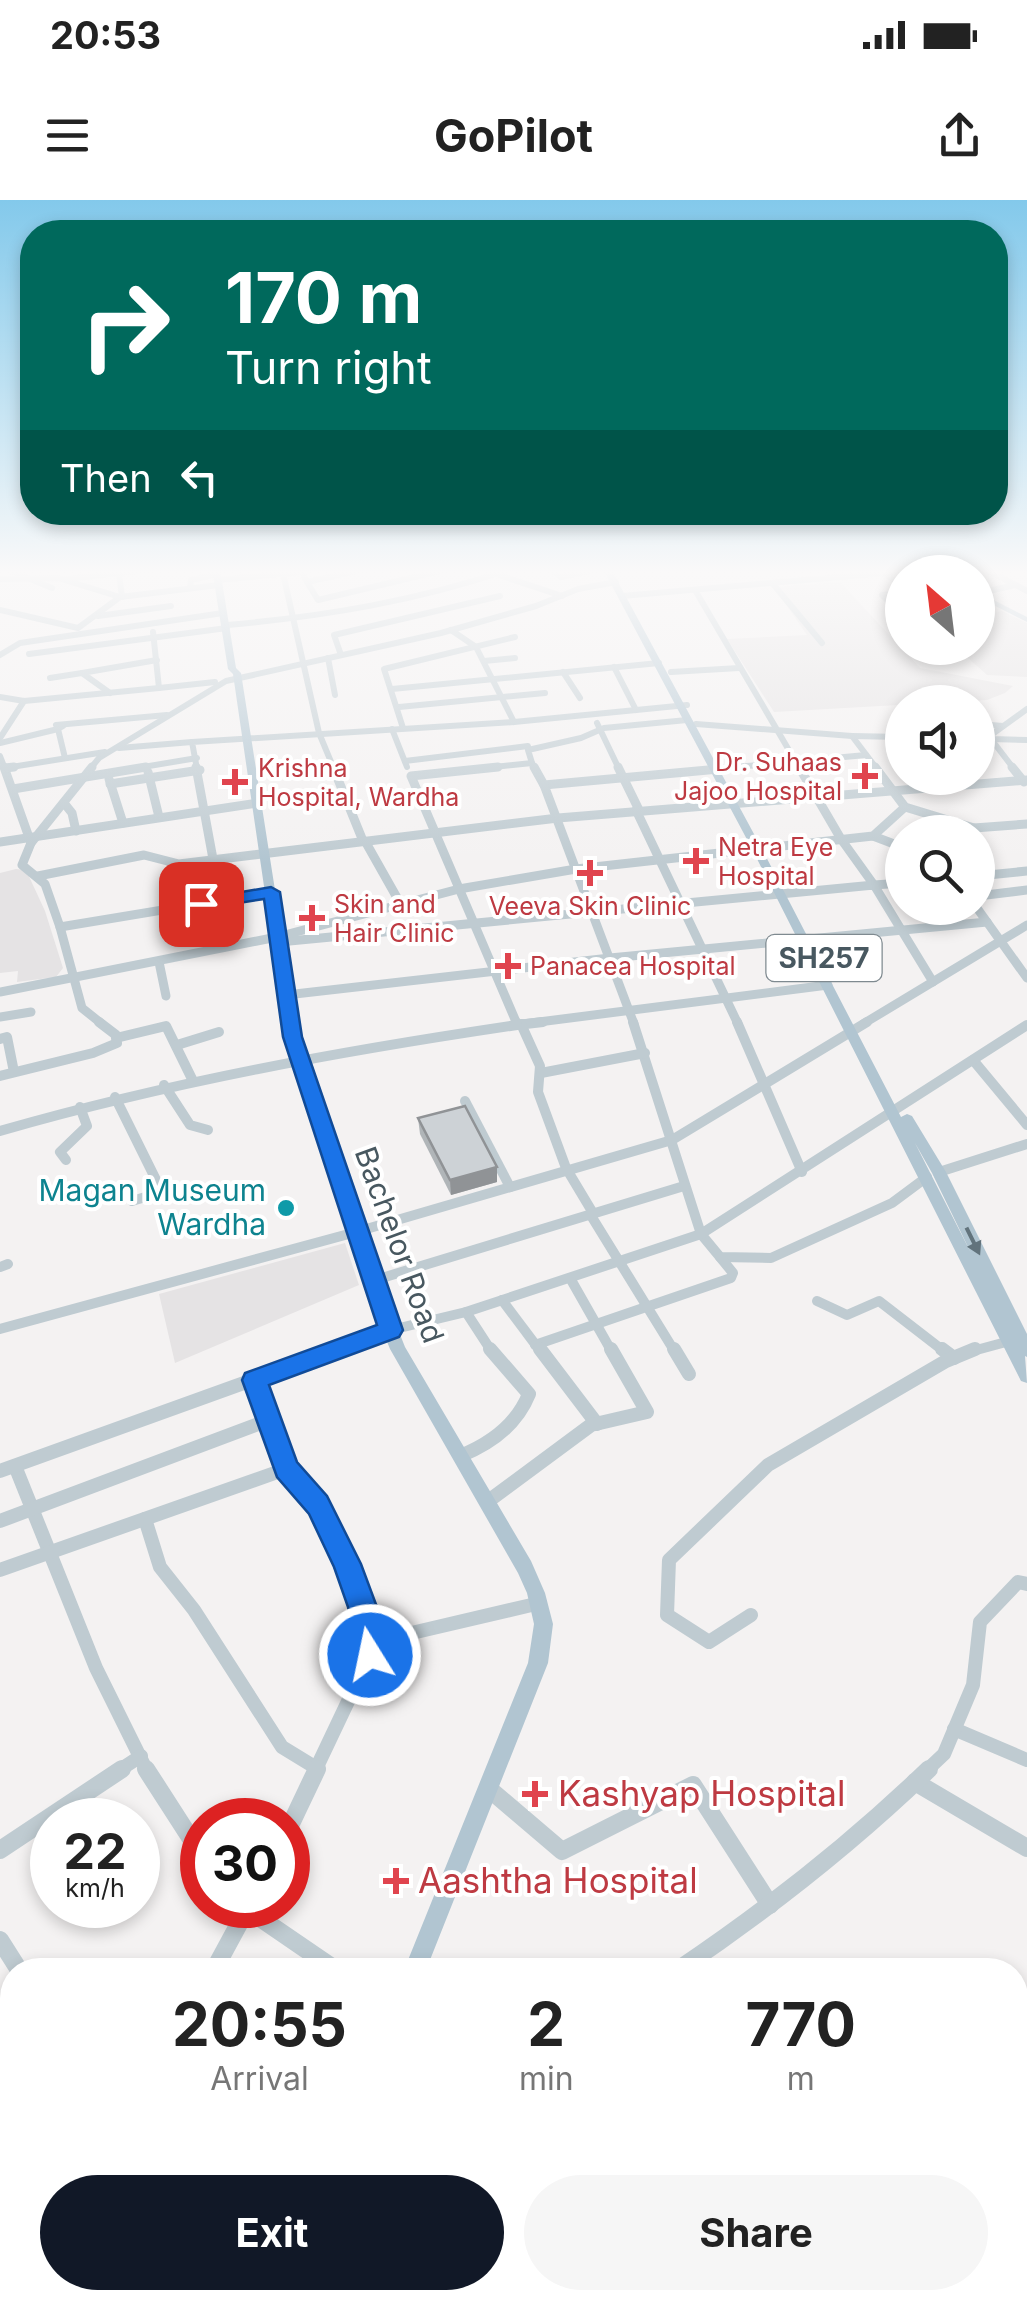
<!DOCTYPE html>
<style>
body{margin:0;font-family:Inter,sans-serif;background:#f6f6f6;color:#222;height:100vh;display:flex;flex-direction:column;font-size:38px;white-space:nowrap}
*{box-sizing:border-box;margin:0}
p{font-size:32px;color:#767676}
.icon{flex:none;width:55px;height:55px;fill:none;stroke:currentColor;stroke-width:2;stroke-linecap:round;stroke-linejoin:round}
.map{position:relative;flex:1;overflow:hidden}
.drawer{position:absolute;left:0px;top:1758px;width:1028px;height:352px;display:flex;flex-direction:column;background:#fff;border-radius:40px 40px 0 0;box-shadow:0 5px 15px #0003}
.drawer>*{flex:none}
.top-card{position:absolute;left:20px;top:20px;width:988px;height:305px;border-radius:40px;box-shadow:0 5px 15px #0003;background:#00695c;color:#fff;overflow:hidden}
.needle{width:65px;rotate:332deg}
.controls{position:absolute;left:885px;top:355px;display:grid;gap:20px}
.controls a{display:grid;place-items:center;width:110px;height:110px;border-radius:50%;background:#fff;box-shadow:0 5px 15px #0003;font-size:50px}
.speed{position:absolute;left:30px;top:1598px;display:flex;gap:20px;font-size:50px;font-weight:700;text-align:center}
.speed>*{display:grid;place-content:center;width:130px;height:130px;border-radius:50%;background:#fff;box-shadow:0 5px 15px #0003;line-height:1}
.speed small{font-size:25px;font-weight:400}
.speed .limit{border:15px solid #d22;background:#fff;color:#111}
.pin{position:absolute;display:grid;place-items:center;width:85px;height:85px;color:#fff;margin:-42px;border-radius:20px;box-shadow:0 5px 15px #0006}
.me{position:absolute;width:110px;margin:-55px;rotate:350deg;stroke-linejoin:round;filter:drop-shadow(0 0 8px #0008)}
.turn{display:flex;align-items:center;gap:35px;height:210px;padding:0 40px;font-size:45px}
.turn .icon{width:130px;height:130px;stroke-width:2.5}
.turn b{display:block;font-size:70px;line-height:85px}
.then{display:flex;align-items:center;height:95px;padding:0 40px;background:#0003;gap:20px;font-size:38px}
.eta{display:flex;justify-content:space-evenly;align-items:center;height:170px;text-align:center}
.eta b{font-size:60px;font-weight:700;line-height:70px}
.action{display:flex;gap:20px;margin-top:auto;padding:20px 40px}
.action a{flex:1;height:115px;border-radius:60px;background:#111827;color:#fff;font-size:40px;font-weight:700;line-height:115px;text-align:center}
.action a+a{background:#f6f6f6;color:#222}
.status{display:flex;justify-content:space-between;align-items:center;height:70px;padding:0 50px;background:#fff;direction:ltr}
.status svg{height:28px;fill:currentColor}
header{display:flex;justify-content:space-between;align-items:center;height:130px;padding:0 40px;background:#fff;font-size:45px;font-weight:700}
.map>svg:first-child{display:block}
.education{fill:#e5e3e4}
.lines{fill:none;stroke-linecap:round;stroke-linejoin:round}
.minor-far4{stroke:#bfcbd1;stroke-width:6}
.minor-far3{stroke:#bfcbd1;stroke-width:9}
.minor-far2{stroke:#bfcbd1;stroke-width:10}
.minor-far1{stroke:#bfcbd1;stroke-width:14}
.minor{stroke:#bfcbd1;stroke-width:18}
.major{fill:#b1c5d1;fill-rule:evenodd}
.wall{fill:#b0b5b8}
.shaded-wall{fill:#909396}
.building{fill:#cdd2d6;stroke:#909396;stroke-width:2.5}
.oneway{fill:#62737c}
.route{fill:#1a73e8;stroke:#114b97;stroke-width:2.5}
.health-dot{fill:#e0444e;stroke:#fff;stroke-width:4}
.culture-dot{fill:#0f9aa8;stroke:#fff;stroke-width:4}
.labels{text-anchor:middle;stroke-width:8;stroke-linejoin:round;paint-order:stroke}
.far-health-label{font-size:25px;fill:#be3a42;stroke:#fff;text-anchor:start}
.shield{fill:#fff;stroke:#7f8a90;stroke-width:2.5}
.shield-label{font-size:28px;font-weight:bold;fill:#485860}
.culture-label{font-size:30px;fill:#0d838f;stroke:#fff;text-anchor:end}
.street-label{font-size:30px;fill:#485860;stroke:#fff}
.near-health-label{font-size:35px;fill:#be3a42;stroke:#fff;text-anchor:start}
</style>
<div class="status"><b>20:53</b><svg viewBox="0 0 49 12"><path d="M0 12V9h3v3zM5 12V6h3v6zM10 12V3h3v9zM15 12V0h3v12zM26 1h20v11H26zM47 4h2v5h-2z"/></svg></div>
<header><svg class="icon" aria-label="menu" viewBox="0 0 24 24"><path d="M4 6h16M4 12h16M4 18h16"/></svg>GoPilot<svg class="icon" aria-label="share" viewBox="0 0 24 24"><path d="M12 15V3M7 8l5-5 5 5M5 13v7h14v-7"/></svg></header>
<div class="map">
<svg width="1027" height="2109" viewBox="0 0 1027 2109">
<rect width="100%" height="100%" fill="#f4f2f2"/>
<!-- education -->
<g class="education">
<polygon points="840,382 920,468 1013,486 1005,493 987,500 774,512 727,439 807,435 774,387"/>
<polygon points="1002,411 1027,423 1027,477 987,475 957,448 978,448 978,417"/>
<polygon points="16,669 26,670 45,711 63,768 56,777 17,782 18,771 0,773 0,673"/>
<polygon points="345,1043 359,1085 175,1163 159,1094"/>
</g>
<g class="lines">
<!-- minor-far4 -->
<g class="minor-far4">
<polyline points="6,369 52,388"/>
<polyline points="117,369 119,373 154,369"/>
<polyline points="282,369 319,533 334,569"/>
<polyline points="365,369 307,382 318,400 448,369"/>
<polyline points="550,369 561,377 598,369"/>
<polyline points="985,369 1027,391"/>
<polyline points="884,374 902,384"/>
<polyline points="499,375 562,396"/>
<polyline points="0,379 58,378 120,397 219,385"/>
<polyline points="67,379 119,373 122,397"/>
<polyline points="218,380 302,372 307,382"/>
<polyline points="773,384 822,443"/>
<polyline points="190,388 191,380 217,374"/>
<polyline points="695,390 800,569"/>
<polyline points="984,392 1015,385"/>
<polyline points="902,393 882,395 902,414"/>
<polyline points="622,396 931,369"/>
<polyline points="0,410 78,428 120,397"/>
<polyline points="98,416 171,406"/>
<path d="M227,425C327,416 416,401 511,369"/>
<polyline points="451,430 476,447 514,522"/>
<polyline points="153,432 159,488 215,482"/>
<polyline points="29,454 227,428"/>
<polyline points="0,455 20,443 223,413"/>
<polyline points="341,455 334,435 500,396"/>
<polyline points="328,458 335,495"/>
<polyline points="484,461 515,458"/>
<polyline points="614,467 636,510"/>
<polyline points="563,472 580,498"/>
<polyline points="671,472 739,468"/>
<polyline points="50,478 82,473"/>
<polyline points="392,489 659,463"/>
<polyline points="110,493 82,473 157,460"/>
<polyline points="0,497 24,501 159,488"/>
<polyline points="399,507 545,493"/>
<polyline points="1027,509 991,535 991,539 1027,540"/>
<polyline points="597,523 619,569"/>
<polyline points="898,523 902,523"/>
<polyline points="696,524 852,536 877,569"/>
<polyline points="978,524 1003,526"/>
<polyline points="63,526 58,529 65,558"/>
<polyline points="403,528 384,469 515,437"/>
<polyline points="392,529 407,567"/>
<polyline points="852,536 902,537"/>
<polyline points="0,538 24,501"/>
<polyline points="978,538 991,539 1014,569"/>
<polyline points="0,543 58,529 56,525 167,515"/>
<polyline points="119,548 192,542"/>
<polyline points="0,556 5,569"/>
<polyline points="405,561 528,546"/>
<polyline points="532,563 528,550 581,538 604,528 687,520"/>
<polyline points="5,568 105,552"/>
<polyline points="90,569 99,558 226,481 441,433 536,406 578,389 616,382"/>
<polyline points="131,569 197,558"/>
<polyline points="197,569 192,542 514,522 687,505"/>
<polyline points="475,569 532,563 535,569"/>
<polyline points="714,569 866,555"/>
</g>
<!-- minor-far3 -->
<g class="minor-far3">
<polyline points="4,567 31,643 22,665 45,684 60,727 271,692"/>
<polyline points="196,567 213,659"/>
<polyline points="333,567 363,641"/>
<polyline points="498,567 411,576 517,824"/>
<polyline points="534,567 544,585 741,567"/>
<polyline points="618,567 639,610"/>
<polyline points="799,567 841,639 874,685 902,683"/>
<polyline points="875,567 905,607 974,628"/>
<polyline points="1012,567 1024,582"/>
<polyline points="5,568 14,567"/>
<polyline points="148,572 159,617"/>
<polyline points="109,579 123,623"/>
<polyline points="110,584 200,570"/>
<polyline points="544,585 634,824"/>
<polyline points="13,589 146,567"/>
<polyline points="64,603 72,613 76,631"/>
<polyline points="636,610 738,824"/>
<polyline points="970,632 974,628 1027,624"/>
<polyline points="873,636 902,647"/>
<polyline points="365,641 400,703"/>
<polyline points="0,642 258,603"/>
<polyline points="31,643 92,567"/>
<polyline points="38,676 144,655 179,664 558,618 1027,580"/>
<polyline points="978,676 1027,671"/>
<polyline points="978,696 1027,690"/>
<polyline points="977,708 1027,778"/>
<polyline points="60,727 82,808 102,824"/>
<polyline points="279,742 874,685 933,782"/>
<polyline points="159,762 166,796"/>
<polyline points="0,792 277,737 459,689 576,669 873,636 905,607"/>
<polyline points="286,795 610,758 987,722"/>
<polyline points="0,817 31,812"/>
<polyline points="523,824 828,785"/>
<polyline points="863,824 1027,725"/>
</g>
<!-- minor-far2 -->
<g class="minor-far2">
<polyline points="516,822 517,825 543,822"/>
<polyline points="633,822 701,1034 720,1057 771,1058 892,1003 927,977"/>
<polyline points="737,822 802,972"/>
<polyline points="521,824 540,866 538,892 566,968 593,1013"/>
<polyline points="116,838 166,826 192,879"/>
<polyline points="0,839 7,837 14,872"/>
<polyline points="177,845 219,832"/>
<polyline points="973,860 1027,925"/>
<polyline points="541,873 645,853"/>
<polyline points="0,876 93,853 117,843 116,835 99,822"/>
<polyline points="164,885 190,925 208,930"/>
<polyline points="115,897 162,992 132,1001"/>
<polyline points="465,901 510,987"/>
<path d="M0,931C170,882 342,851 517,825"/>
<polyline points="66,960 60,952 87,926 80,907"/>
<polyline points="939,972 1027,944"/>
<polyline points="590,1014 675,1152"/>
<polyline points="0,1067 8,1064"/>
<polyline points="570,1078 612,1152"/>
<polyline points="372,1081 684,986"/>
<polyline points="502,1100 541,1152"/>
<polyline points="817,1101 847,1115 879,1101 945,1152"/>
<polyline points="466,1112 492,1152"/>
<polyline points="0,1129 356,1032 672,940 867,822"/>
<polyline points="535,1145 731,1078 733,1073 720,1057"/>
<polyline points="331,1152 391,1130 466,1112 701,1034 1027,825"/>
<polyline points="969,1152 1006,1142"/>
</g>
<!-- minor-far1 -->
<g class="minor-far1">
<polyline points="540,1149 597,1224"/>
<polyline points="674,1149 689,1174"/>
<polyline points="942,1149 954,1158"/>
<polyline points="254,1180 286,1269 318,1305 347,1364 362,1407 370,1455 315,1571"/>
<path d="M460,1256C490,1244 517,1224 529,1194L490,1149"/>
<polyline points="15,1266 96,1468 147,1571"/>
<polyline points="0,1271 338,1149"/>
<polyline points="487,1302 591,1225 647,1212 611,1149"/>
<polyline points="145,1319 160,1367 194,1410 282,1547 318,1569"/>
<polyline points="0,1321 269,1220"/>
<polyline points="0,1370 286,1269"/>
<polyline points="751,1415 709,1442 667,1415 669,1360 768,1265 946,1161 975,1149"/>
<polyline points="369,1443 540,1403"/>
<polyline points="954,1529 1027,1560"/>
<polyline points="118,1571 141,1556"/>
<polyline points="926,1571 944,1554 973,1485 980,1422 1018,1382 1027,1384"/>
</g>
<!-- minor -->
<g class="minor">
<polyline points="146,1569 202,1656"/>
<polyline points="915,1582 1027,1648"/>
<polyline points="488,1588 562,1651 693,1585 770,1705"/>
<polyline points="288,1630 317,1569"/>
<polyline points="0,1650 122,1569"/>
<polyline points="241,1705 336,1770"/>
<polyline points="0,1740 19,1770"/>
<polyline points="214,1770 247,1709"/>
<path d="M678,1770C767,1710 851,1644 929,1569"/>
<polyline points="0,2086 12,2076"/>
<polyline points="170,2098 174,2109"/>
</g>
<!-- major -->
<g class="major">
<polygon points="212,369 220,369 236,468 241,473 298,837 384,1094 405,1147 531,1361 545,1393 553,1424 548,1463 426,1770 404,1770 528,1463 534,1424 527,1393 518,1373 390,1149 368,1094 286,837 233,474 228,469"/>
<path d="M603,369H611L761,647L901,917L907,914L912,916L946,972L1027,1134V1157L1025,1156L1027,1183L1021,1181L751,647ZM915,943L932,973L971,1053Z"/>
<polygon points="938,369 948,369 952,372 943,372"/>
<polygon points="978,392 1027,417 1027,422 978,397"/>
<polygon points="1027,1832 1027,1859 1015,1866 1015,1839"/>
<polygon points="1027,1872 1027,1897 1015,1903 1015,1878"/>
<polygon points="277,2098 303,2098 299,2109 273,2109"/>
<polygon points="495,2098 537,2098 533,2107 530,2109 487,2109 491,2100"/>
<polygon points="569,2098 611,2098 607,2107 603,2109 560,2109 564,2100"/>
</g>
</g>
<!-- wall -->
<polygon class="wall" points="418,918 497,967 497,982 451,995 420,934"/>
<!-- shaded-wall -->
<polygon class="shaded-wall" points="497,967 497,982 451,995 450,980"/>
<!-- building -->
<polygon class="building" points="465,906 497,967 450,980 418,918"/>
<!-- one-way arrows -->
<defs><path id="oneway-solid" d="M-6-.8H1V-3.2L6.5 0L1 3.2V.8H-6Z" transform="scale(2.5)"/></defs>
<use class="oneway" href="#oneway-solid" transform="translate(973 1041) rotate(64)"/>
<!-- sky -->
<linearGradient id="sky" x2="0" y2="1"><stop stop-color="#83c9eb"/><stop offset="0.56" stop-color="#faf9f9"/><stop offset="1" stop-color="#faf9f9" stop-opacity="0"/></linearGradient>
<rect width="1027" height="664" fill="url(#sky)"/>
<!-- route -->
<polygon class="route" points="271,687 280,692 302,837 403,1130 399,1137 269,1185 297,1262 327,1296 361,1364 377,1407 385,1455 381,1465 370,1469 360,1465 348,1407 334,1367 309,1314 277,1277 242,1180 245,1173 377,1125 283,837 264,699 201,709 192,704 201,699"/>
<!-- markers -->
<g class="health-dot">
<path d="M860 561h10v10h10v10h-10v10h-10v-10h-10v-10h10z"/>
<path d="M230 567h10v10h10v10h-10v10h-10v-10h-10v-10h10z"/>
<path d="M691 646h10v10h10v10h-10v10h-10v-10h-10v-10h10z"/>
<path d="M585 658h10v10h10v10h-10v10h-10v-10h-10v-10h10z"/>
<path d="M307 703h10v10h10v10h-10v10h-10v-10h-10v-10h10z"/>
<path d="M503 751h10v10h10v10h-10v10h-10v-10h-10v-10h10z"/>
<path d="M530 1579h10v10h10v10h-10v10h-10v-10h-10v-10h10z"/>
<path d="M391 1666h10v10h10v10h-10v10h-10v-10h-10v-10h10z"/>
</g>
<circle class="culture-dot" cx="286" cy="1008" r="10"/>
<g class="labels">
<!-- far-health labels -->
<g class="far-health-label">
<text x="842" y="571" text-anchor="end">Dr. Suhaas<tspan x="842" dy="29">Jajoo Hospital</tspan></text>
<text x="258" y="577">Krishna<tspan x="258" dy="29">Hospital, Wardha</tspan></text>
<text x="718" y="656">Netra Eye<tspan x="718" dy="29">Hospital</tspan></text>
<text x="334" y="713">Skin and<tspan x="334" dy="29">Hair Clinic</tspan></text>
<text x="590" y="715" text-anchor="middle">Veeva Skin Clinic</text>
<text x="530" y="775">Panacea Hospital</text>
</g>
<!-- shield labels -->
<rect class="shield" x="766.5" y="735" width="115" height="46" rx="8"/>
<g class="shield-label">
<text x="824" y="768">SH257</text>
</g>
<!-- culture labels -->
<g class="culture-label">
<text x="266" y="1001">Magan Museum<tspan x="266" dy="34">Wardha</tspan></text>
</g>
<!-- street labels -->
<g class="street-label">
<text transform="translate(399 1045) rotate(70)" y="10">Bachelor Road</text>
</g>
<!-- near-health labels -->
<g class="near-health-label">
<text x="558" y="1606">Kashyap Hospital</text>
<text x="418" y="1693">Aashtha Hospital</text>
</g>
</g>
</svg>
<div class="controls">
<a><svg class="needle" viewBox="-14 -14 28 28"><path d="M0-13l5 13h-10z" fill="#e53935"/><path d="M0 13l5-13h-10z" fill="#767676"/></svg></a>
<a><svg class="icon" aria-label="sound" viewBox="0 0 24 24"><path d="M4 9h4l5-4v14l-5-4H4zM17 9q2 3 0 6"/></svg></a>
<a><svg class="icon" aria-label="search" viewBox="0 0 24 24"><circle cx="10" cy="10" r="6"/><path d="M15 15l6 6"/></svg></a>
</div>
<div class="speed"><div>22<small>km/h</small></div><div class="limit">30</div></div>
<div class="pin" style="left:201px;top:704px;background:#d93025"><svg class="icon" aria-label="arrive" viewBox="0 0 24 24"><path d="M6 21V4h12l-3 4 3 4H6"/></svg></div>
<svg class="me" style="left:370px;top:1455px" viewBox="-20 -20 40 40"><circle r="17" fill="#1a73e8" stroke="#fff" stroke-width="3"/><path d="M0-11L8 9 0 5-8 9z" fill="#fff"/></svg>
<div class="top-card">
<div class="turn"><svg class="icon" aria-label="right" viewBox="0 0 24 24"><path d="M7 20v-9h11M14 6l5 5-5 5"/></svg><div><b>170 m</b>Turn right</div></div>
<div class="then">Then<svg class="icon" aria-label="left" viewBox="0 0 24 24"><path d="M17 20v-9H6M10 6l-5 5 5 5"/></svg></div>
</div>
<section class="drawer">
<div class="eta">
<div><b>20:55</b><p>Arrival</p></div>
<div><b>2</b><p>min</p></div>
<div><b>770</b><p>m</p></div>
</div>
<div class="action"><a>Exit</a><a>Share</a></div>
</section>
</div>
